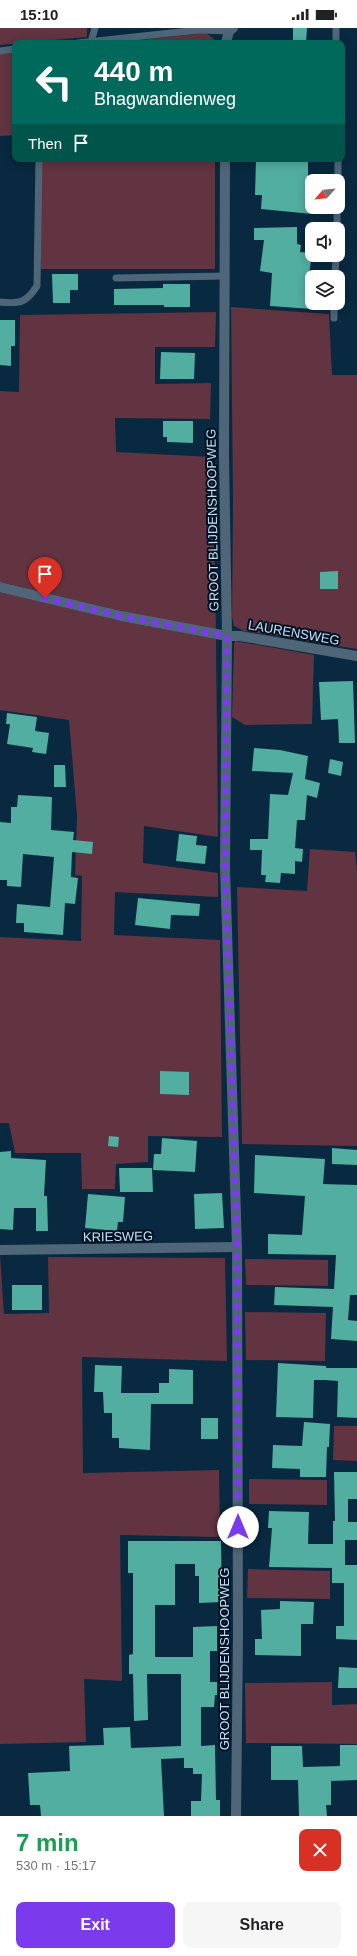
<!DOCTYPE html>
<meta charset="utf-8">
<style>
body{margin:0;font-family:Helvetica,sans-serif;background:#f6f6f6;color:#202124;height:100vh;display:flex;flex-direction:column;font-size:15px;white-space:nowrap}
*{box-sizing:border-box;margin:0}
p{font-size:13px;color:#757577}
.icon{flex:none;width:22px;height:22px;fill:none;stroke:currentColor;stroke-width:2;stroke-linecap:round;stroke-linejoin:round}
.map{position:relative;height:1788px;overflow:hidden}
.drawer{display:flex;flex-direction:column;background:#fff;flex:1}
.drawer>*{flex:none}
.guide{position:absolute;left:12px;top:12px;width:333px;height:122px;border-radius:8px;box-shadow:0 2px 10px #0003;background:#00695c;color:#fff;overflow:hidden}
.needle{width:26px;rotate:243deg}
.controls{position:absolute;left:305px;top:146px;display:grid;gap:8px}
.controls a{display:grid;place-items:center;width:40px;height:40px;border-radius:8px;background:#fff;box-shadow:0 2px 10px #0003;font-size:20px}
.pin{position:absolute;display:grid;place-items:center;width:34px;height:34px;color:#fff;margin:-41px -17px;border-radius:50% 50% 50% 0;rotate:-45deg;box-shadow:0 0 4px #0007}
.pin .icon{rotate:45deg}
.me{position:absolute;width:44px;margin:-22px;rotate:0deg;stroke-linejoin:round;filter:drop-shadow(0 0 3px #0008)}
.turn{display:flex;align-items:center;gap:14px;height:84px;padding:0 16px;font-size:18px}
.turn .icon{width:52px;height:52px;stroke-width:2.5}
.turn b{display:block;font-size:28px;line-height:34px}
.then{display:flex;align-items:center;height:38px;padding:0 16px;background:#0003;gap:8px;font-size:15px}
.round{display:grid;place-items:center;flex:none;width:42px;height:42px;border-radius:8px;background:#f6f6f6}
.overview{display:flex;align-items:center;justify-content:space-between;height:68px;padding:0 16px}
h1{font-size:24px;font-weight:800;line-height:30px;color:#1e9e55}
.primary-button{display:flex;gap:8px;margin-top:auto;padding:8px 16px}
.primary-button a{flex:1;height:46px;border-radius:8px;background:#7c3aed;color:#fff;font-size:16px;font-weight:800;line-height:46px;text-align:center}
.primary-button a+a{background:#f6f6f6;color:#202124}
.status{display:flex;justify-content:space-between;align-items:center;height:28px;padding:0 20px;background:#fff;direction:ltr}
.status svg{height:11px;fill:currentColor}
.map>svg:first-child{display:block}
.green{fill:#623340}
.building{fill:#51aea0}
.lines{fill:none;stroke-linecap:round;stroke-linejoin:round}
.lane{stroke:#4e6678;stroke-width:7}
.street{stroke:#4e6678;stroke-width:10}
.route{stroke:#7c3aed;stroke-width:7;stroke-dasharray:0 12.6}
.labels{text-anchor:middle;stroke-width:4;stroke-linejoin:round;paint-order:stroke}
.street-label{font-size:13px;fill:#c2e0f8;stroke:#001121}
</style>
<div class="status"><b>15:10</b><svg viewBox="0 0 49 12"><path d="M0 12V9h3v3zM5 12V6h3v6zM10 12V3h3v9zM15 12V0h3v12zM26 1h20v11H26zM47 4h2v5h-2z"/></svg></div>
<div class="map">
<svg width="357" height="1788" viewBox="0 0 357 1788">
<rect width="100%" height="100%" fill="#08293f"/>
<!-- green -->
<g class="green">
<polygon points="0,0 87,0 87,9 0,17"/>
<polygon points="206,5 215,12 215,15 114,15"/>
<polygon points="15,25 15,107 0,108 0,26"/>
<polygon points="40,131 215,131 215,241 41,241"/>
<polygon points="231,279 329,286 332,347 357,347 357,621 244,603 234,598 232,589 233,475"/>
<polygon points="216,284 215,319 155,319 155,356 211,355 210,391 115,390 116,424 212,429 216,602 121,583 0,554 0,363 19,364 20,287"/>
<polygon points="0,564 121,593 216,611 218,809 144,798 143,835 218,845 218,869 115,864 114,907 220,912 222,1109 148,1108 148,1134 116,1136 115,1161 82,1161 81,1125 15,1125 9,1095 0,1095 0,909 81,913 82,848 75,847 77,788 69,692 0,682"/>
<polygon points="235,613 314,627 312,696 245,697 232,689 234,616"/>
<polygon points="310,821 355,824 357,843 357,1118 242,1116 237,859 307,863"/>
<polygon points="0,1226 4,1286 49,1285 48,1229 225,1230 227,1333 82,1329 83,1445 219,1442 220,1509 120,1507 122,1653 84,1651 86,1714 0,1716"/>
<polygon points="245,1231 328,1232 328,1258 246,1257"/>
<polygon points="245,1284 326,1285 325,1333 246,1332"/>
<polygon points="334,1398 357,1398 357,1433 333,1432"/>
<polygon points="249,1451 327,1452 327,1477 249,1476"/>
<polygon points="248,1541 330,1543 330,1571 247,1570"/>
<polygon points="332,1654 332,1677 357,1676 357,1716 246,1715 245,1655"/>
</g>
<!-- building -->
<g class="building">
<polygon points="293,0 307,0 306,15 293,15"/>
<polygon points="256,131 308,131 308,149 312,150 312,186 261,181 262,167 255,167"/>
<polygon points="297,199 297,216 301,217 300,224 312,225 308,254 312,254 312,281 270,278 272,245 260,243 264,212 254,212 254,200"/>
<polygon points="52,246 78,246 78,262 70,262 70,275 53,275"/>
<polygon points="163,256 190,256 190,279 164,279 164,277 114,277 114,261 163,260"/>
<polygon points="0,292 15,292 15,318 11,318 11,338 0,337"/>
<polygon points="161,324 195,325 194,351 160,351"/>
<polygon points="163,393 193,393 193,415 167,414 167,409 163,409"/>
<polygon points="338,543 338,561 320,561 320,544"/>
<polygon points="353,653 355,715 339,715 338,691 321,692 319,654"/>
<polygon points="7,685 37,689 35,703 49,705 46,726 32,724 33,720 7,716 10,696 6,696"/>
<polygon points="254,720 280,722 308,728 305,751 320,755 317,770 307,767 305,792 297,792 295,820 303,821 302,834 295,833 295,846 281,845 280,855 265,854 266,847 261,847 262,822 250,822 250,811 268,811 270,766 288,767 293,745 252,743"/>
<polygon points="330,731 343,734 341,748 328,745"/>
<polygon points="54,737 65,737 66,759 54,759"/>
<polygon points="18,767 52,769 51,802 74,804 73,812 93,814 92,826 72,824 71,849 78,850 75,876 65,875 63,907 24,904 24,895 16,895 17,876 50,879 54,829 23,826 21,859 7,858 7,852 0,852 0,794 11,795 11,779 17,779"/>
<polygon points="179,806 197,808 196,817 207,818 205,836 176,833"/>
<polygon points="138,870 200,876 199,888 171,887 170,901 135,897"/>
<polygon points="160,1043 189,1044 189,1067 160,1066"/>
<polygon points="109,1108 119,1109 118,1119 108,1118"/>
<polygon points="162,1110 197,1113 195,1144 153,1142 154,1126 161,1126"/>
<polygon points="332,1120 357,1122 357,1137 332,1136"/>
<polygon points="11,1123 11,1130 46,1132 44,1168 47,1168 48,1203 36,1203 36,1180 14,1180 13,1202 0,1201 0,1124"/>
<polygon points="255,1127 325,1131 323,1156 357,1157 357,1267 350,1267 348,1292 357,1293 357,1313 331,1311 333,1279 274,1277 275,1259 334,1261 336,1227 268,1226 268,1206 302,1207 305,1168 254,1165"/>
<polygon points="119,1140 152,1140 153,1164 120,1164"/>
<polygon points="222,1165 224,1200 195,1201 194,1166"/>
<polygon points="88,1166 125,1169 123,1194 118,1194 117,1203 85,1200"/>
<rect x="12" y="1257" width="30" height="25"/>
<polygon points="278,1335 326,1338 326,1340 357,1340 357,1390 337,1389 338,1353 325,1352 314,1352 313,1390 276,1389"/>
<polygon points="95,1337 122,1338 121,1365 159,1365 159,1355 169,1355 169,1341 193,1342 193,1376 151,1376 150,1422 119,1420 119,1410 112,1410 112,1385 104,1385 103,1364 94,1364"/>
<rect x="201" y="1390" width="17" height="21"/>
<polygon points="304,1394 330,1396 329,1419 327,1419 326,1449 300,1449 300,1441 272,1440 273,1417 302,1418"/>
<polygon points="334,1444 357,1444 357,1471 348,1471 348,1494 357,1494 357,1512 345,1512 345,1537 357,1537 357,1612 336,1611 336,1598 344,1598 344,1555 332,1555 332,1540 269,1539 272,1500 268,1500 269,1483 309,1484 308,1516 333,1516 333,1493 335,1493"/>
<polygon points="128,1513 221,1513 222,1574 199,1575 199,1548 195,1548 195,1536 175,1536 175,1577 155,1577 155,1629 193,1629 193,1599 217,1598 217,1623 210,1623 210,1654 217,1654 217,1667 215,1667 214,1679 201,1679 201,1718 215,1717 216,1772 220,1772 220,1788 191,1788 191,1773 201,1773 202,1746 193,1746 193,1740 184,1740 184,1730 161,1731 164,1788 41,1788 40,1777 30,1777 28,1745 70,1743 69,1718 104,1717 103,1700 130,1699 131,1720 181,1718 181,1646 147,1646 148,1692 134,1693 133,1646 129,1646 129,1627 133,1626 133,1545 128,1545"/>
<polygon points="280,1573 314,1574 313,1596 301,1596 301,1628 255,1627 255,1611 262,1611 261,1582 280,1581"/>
<polygon points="339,1639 357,1640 357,1660 338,1660"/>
<polygon points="340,1717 357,1717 357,1752 331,1753 331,1777 326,1777 327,1788 299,1788 298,1752 271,1752 271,1718 302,1718 303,1739 340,1738"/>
</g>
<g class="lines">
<!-- lane -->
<g class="lane">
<polyline points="336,0 336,15"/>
<polyline points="91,14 95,0"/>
<polyline points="78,15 199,2 229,3"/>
<polyline points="0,23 15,21"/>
<polyline points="338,163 338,131"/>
<polyline points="337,201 337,179"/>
<polyline points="335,249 336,227"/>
<polyline points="116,250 225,248"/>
<path d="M0,274C20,276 26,275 37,258L39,131"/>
<polyline points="334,290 334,275"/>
</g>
<!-- street -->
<g class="street">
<polyline points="226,15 229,3 233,0"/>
<polyline points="225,131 224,427 227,608 225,839 237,1219 238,1608 236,1788"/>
<polyline points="0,559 121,588 227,608 240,608 357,628"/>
<polyline points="0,1222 237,1219"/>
</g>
</g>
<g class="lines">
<!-- route -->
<polyline class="route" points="45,570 120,588 227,608 225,839 237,1219 238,1499"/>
</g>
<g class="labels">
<!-- street labels -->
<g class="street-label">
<text transform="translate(212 492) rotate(-91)" y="5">GROOT BLIJDENSHOOPWEG</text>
<text transform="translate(294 604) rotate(10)" y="5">LAURENSWEG</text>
<text transform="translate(118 1208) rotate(-1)" y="5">KRIESWEG</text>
<text transform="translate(224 1631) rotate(-90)" y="5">GROOT BLIJDENSHOOPWEG</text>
</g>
</g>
</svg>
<div class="controls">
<a><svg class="needle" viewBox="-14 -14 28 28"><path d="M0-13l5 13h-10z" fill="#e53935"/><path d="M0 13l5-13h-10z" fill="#757577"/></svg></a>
<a><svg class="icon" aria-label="sound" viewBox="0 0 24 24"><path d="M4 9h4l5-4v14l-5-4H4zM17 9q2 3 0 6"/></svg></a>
<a><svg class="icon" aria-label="layers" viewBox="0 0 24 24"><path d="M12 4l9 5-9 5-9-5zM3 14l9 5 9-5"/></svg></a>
</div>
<div class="pin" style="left:45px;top:570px;background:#d93025"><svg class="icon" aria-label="arrive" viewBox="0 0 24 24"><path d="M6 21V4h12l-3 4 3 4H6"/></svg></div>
<svg class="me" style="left:238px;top:1499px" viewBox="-20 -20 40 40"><circle r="19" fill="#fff"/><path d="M0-13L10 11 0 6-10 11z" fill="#7c3aed"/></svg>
<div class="guide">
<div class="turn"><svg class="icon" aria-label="left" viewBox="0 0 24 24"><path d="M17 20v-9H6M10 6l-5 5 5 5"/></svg><div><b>440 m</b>Bhagwandienweg</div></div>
<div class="then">Then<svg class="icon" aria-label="arrive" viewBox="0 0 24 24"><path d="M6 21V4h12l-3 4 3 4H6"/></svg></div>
</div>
</div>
<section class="drawer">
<div class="overview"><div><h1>7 min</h1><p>530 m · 15:17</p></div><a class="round" style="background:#d93025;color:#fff"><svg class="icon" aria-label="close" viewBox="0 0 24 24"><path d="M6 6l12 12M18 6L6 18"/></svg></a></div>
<div class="primary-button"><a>Exit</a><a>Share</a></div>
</section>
